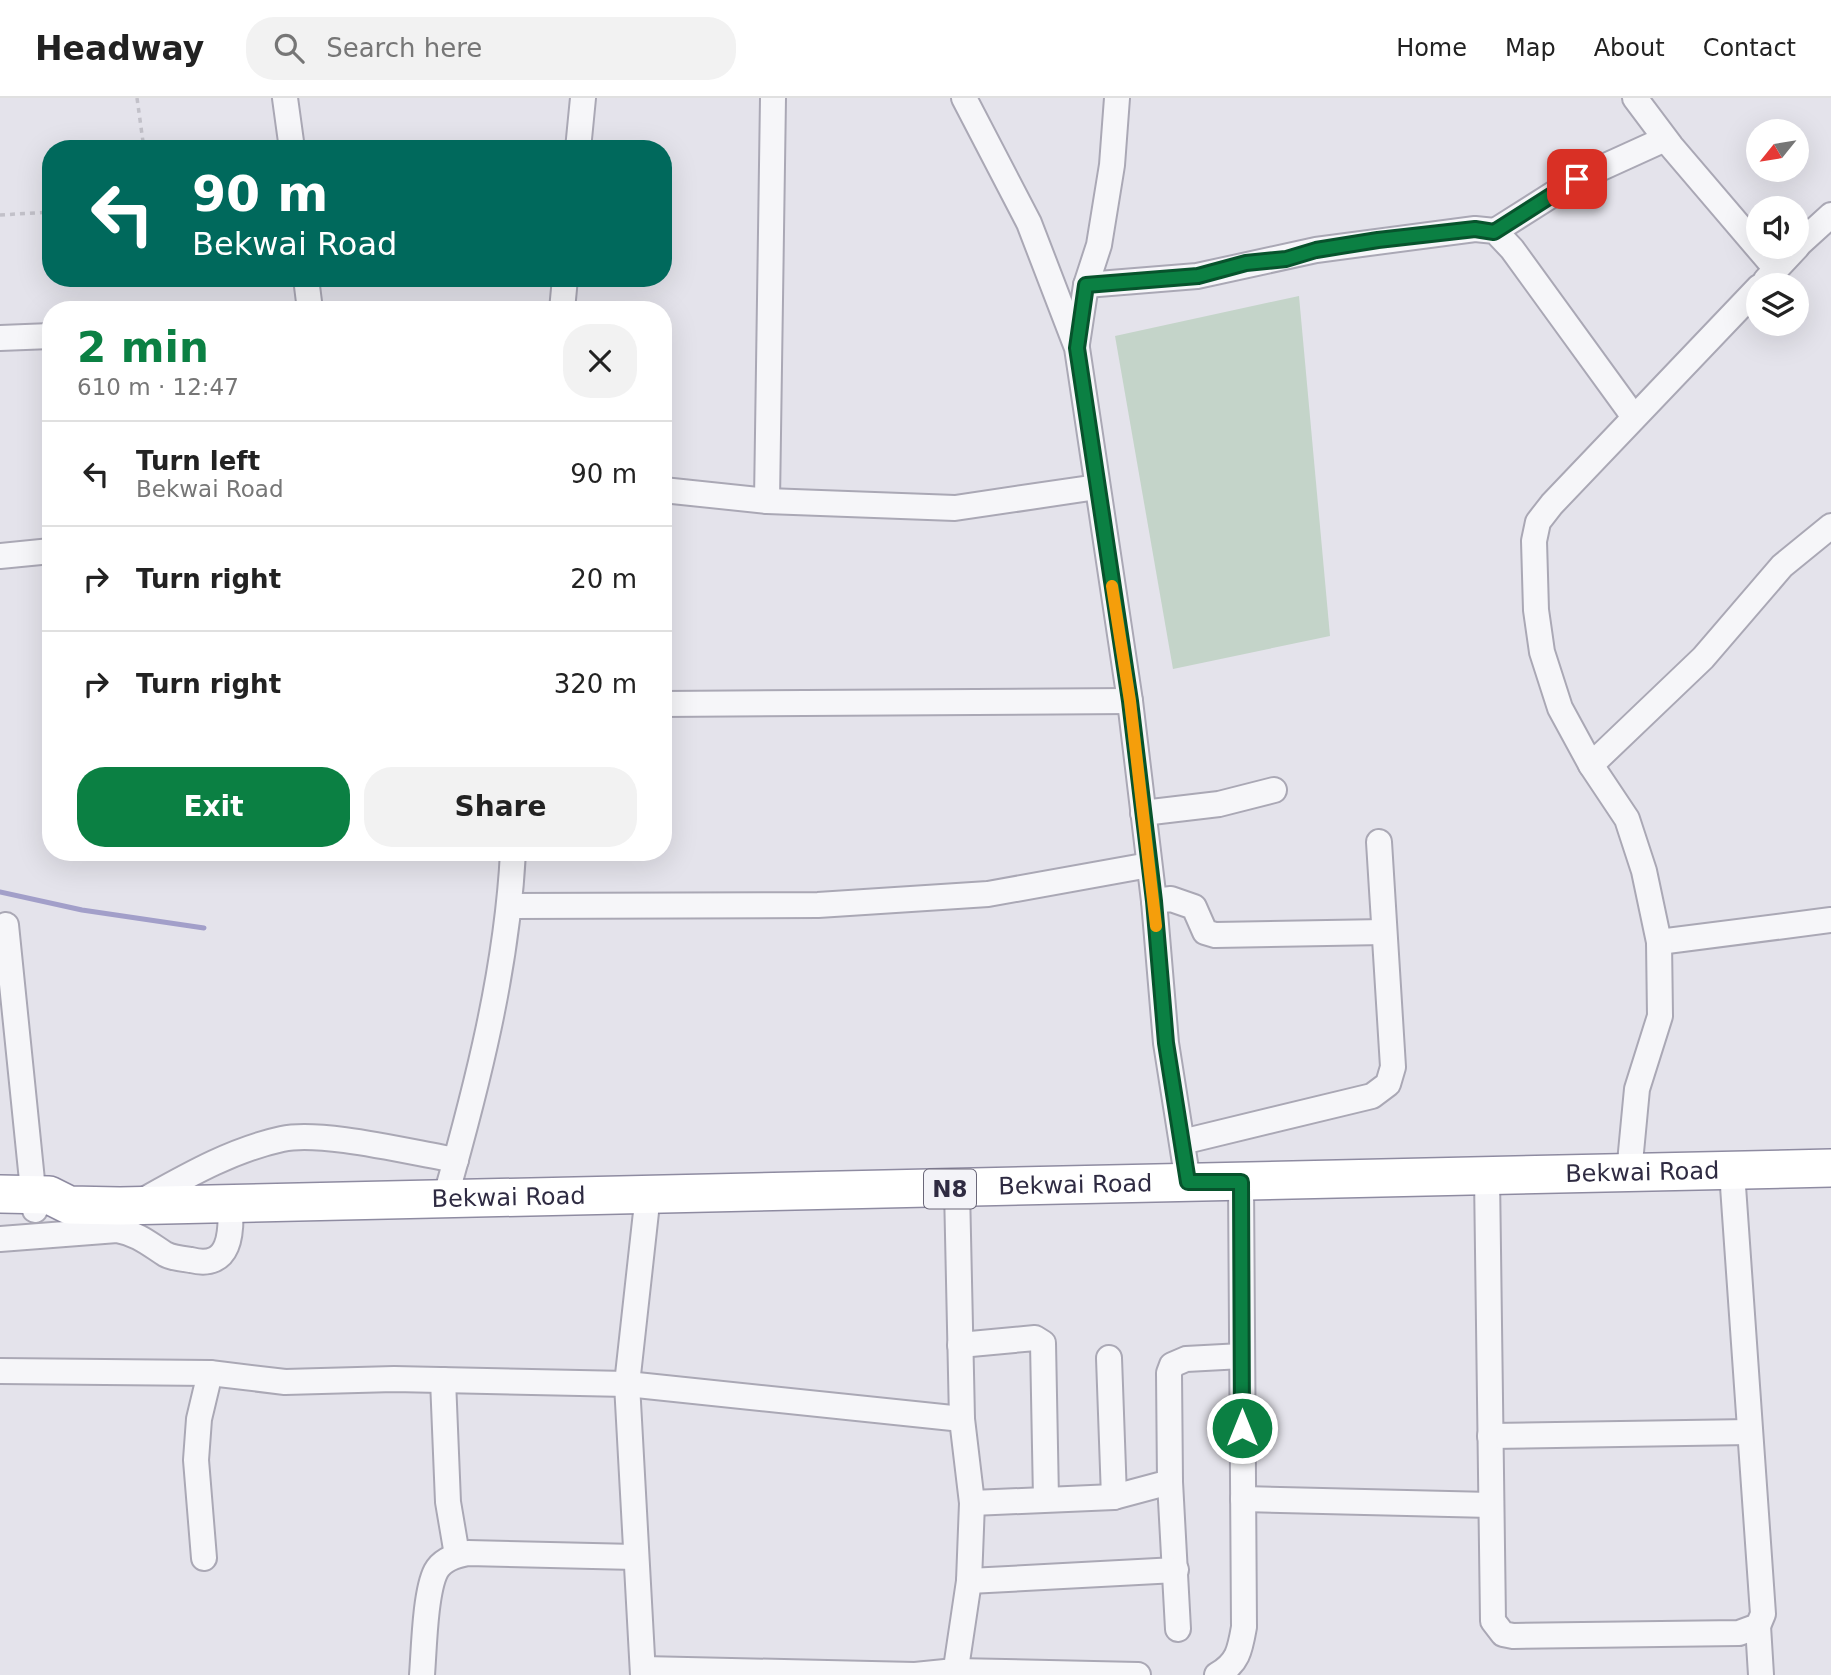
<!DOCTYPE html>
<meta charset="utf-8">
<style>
body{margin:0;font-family:"DejaVu Sans",sans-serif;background:#f2f2f2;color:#222;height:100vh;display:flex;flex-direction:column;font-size:26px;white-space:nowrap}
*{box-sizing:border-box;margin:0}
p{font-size:23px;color:#767676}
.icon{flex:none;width:38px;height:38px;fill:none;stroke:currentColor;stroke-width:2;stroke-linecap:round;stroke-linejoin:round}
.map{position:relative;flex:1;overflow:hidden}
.panel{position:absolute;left:42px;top:203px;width:630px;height:560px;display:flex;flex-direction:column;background:#fff;border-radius:28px;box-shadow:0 7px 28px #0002}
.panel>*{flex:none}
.guide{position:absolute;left:42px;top:42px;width:630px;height:147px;border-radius:28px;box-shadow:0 7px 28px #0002;background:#00695c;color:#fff;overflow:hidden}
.needle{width:46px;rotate:240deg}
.fabs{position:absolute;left:1746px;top:21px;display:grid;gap:14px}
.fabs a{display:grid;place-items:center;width:63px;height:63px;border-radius:50%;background:#fff;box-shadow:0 7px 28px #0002;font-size:35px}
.pin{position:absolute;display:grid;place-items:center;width:60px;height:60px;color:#fff;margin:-30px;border-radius:14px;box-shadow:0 4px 10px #0006}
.me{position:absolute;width:77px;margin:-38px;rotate:0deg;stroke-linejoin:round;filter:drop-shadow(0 0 5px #0008)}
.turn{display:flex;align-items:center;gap:24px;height:147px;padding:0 35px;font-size:32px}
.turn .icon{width:91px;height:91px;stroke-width:2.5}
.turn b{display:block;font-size:49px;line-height:60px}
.round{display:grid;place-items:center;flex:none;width:74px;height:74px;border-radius:28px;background:#f2f2f2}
.headline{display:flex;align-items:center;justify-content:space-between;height:119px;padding:0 35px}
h1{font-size:42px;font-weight:700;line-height:52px;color:#0b8043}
.button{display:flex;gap:14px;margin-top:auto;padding:14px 35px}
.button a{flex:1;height:80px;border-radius:28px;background:#0b8043;color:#fff;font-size:28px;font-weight:700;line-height:80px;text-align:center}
.button a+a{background:#f2f2f2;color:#222}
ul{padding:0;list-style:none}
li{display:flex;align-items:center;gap:21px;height:105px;padding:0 35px;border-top:2px solid #e0e0e0}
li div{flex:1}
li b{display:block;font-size:26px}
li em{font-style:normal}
header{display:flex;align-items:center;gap:42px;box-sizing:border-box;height:98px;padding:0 35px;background:#fff;border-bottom:2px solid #e0e0e0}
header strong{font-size:33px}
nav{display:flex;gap:38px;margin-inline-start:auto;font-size:24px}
.search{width:490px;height:63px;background:#f2f2f2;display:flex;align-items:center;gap:18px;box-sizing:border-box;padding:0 24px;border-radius:28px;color:#767676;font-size:26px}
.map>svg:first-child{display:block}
.green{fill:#c4d4c9}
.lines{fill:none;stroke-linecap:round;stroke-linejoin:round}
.stream{stroke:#a29fc9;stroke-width:5}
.minor-casing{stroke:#aaa8b5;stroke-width:28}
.highway-casing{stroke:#8e8ba1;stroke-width:40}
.path{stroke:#c2c1c9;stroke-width:3.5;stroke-dasharray:5 5;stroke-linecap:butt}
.minor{stroke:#f6f6f9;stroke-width:24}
.highway{stroke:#fff;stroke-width:37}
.route-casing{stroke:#07532c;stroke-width:18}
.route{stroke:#0b8043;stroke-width:12}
.slow{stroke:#f59e0b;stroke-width:12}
.labels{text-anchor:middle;stroke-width:5;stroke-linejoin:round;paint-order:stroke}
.shield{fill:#f3f3f8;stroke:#6a6779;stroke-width:2}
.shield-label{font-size:23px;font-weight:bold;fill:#2f2b42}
.street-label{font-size:24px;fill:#2f2b42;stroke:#f3f3f8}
</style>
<header>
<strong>Headway</strong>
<div class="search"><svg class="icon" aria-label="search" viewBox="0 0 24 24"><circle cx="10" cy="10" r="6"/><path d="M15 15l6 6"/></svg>Search here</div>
<nav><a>Home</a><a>Map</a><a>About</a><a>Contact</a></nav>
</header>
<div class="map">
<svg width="1831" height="1577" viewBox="0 0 1831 1577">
<rect width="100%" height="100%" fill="#e4e3eb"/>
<!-- green -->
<polygon class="green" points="1299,198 1330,538 1173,571 1115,238"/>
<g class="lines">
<!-- stream -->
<polyline class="stream" points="0,794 82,812 204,830"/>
<defs>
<g id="minor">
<polyline points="285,0 292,51"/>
<polyline points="964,0 1029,125 1077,250 1130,603 1154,803 1166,945 1188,1084"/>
<polyline points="1635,0 1671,48 1776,171"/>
<polyline points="578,51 583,0"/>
<polyline points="1495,133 1577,81 1665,41"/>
<polyline points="1797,148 1831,117"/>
<polyline points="306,180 310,212"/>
<polyline points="1766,182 1797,149"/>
<polyline points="1086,187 1197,178 1316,152 1475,131 1495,133 1512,151 1634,319"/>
<polyline points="562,212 565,180"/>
<polyline points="0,240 51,238"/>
<polyline points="1077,246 1086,187 1099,147 1112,67 1117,0"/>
<polyline points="663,392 767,403 955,410 1097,389"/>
<polyline points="767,403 773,0"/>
<polyline points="0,458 51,453"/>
<polyline points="663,606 1130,603"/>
<polyline points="1591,667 1703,560 1782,468 1831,428"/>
<polyline points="1143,715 1219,706 1274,692"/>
<polyline points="1154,803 1171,801 1194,809 1205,834 1215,837 1384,834"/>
<polyline points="510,808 818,807 988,796 1149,767"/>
<polyline points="6,827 35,1112"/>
<polyline points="1659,844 1831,822"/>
<polyline points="1182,1044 1372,998 1388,986 1393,969 1379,744"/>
<polyline points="1629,1075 1637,991 1660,918 1659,844 1644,773 1627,721 1591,667 1560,610 1542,554 1536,512 1534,443 1538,424 1552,406 1759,189"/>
<polyline points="1487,1078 1493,1523 1503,1536 1513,1538 1739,1535 1758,1528 1763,1516 1732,1074"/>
<path d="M445,1101C477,988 507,872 513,754"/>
<path d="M140,1104C185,1079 231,1052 282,1041C321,1032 413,1055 456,1062"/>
<path d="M0,1141L117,1132C138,1136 148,1145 165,1156C172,1160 183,1161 191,1162C231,1172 232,1134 230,1105"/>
<polyline points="960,1247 1035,1240 1043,1245 1046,1401"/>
<polyline points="1109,1260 1114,1399"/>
<polyline points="0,1273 210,1275 285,1284 394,1281 627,1286 962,1321"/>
<polyline points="443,1282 448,1404 457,1457"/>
<polyline points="1490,1338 1750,1334"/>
<polyline points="1170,1384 1178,1531"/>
<polyline points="1243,1401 1491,1407"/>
<polyline points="972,1405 1114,1399 1170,1384 1169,1275 1172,1267 1186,1261 1242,1258"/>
<polyline points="204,1460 196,1362 199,1321 210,1275"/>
<polyline points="969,1483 1176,1472"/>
<polyline points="1758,1528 1761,1577"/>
<polyline points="643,1571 915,1577 955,1573 1138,1577"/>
<path d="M422,1577C424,1552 425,1494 436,1473C442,1462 457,1457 468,1455L635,1459"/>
<polyline points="643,1577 627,1286 648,1096"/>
<polyline points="955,1577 969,1483 972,1405 962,1321 957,1091"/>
<path d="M1217,1577C1238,1565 1240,1552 1244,1529L1241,1084"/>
</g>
<g id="highway">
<path id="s1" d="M0,1096L49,1097L69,1107L120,1108L1831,1070"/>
</g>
</defs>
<!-- minor casing -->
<use href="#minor" class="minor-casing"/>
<!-- highway casing -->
<use href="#highway" class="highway-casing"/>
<!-- path -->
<g class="path">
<polyline points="137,0 144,51"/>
<polyline points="0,117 51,114"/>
</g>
<!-- minor -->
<use href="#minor" class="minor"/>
<!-- highway -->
<use href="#highway" class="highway"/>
</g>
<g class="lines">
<defs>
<polyline id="route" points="1242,1330 1241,1084 1188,1084 1166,945 1154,803 1130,603 1077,250 1086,187 1198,178 1246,165 1286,161 1316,152 1378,142 1475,131 1494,134 1577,81"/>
</defs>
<!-- route casing -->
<use href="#route" class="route-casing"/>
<!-- route -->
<use href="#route" class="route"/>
<!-- slow -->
<polyline class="slow" points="1112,488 1130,603 1156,828"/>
</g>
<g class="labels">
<!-- shield labels -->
<rect class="shield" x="924" y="1071.5" width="52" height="39" rx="5"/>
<g class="shield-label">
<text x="950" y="1099">N8</text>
</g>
<!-- street labels -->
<g class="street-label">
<text dy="8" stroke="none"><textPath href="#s1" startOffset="1645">Bekwai Road</textPath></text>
<text dy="8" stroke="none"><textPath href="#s1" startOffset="1078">Bekwai Road</textPath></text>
<text dy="8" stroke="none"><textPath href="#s1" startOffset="511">Bekwai Road</textPath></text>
</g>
</g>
</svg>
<div class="fabs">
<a><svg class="needle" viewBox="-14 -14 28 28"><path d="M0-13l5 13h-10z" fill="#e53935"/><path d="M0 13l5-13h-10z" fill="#767676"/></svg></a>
<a><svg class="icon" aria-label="sound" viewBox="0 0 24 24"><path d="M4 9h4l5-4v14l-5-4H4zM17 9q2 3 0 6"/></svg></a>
<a><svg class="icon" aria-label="layers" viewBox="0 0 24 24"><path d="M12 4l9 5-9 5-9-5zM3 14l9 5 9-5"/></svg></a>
</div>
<div class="pin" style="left:1577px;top:81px;background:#d93025"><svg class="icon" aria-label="arrive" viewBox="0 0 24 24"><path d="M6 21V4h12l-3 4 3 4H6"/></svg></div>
<svg class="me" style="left:1242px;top:1330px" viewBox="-20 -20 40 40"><circle r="17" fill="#0b8043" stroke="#fff" stroke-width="3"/><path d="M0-11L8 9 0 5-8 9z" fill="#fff"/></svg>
<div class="guide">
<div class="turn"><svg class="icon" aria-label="left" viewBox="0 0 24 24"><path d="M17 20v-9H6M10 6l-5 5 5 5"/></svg><div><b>90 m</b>Bekwai Road</div></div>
</div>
<section class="panel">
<div class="headline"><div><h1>2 min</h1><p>610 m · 12:47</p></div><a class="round"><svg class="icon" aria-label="close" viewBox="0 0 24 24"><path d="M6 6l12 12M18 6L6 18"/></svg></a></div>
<ul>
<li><svg class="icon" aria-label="left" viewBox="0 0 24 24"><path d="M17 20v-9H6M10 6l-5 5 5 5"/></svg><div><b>Turn left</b><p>Bekwai Road</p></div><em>90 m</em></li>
<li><svg class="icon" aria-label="right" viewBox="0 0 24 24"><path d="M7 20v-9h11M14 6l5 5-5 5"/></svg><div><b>Turn right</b></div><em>20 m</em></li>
<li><svg class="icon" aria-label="right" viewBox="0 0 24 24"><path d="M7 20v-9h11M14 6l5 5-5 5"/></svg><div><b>Turn right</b></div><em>320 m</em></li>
</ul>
<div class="button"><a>Exit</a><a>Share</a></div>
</section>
</div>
